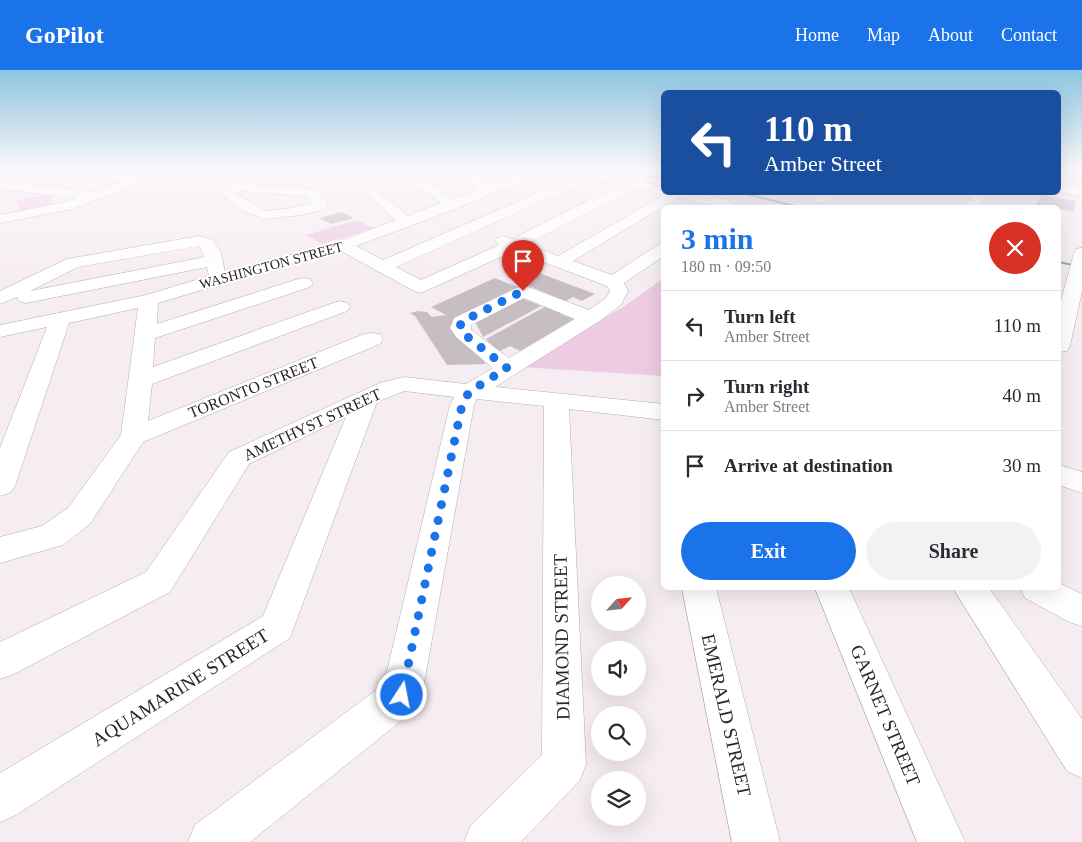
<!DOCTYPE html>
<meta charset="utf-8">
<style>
body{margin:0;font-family:"Times New Roman",serif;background:#f2f2f3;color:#2b2b33;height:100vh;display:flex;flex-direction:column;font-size:19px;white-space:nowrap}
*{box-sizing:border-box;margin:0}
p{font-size:16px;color:#7c7c81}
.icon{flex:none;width:28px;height:28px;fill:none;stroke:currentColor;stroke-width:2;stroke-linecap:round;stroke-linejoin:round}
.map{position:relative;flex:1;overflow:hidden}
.drawer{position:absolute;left:661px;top:135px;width:400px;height:385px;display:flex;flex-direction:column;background:#fff;border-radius:8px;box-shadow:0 5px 20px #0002}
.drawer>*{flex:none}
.hud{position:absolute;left:661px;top:20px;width:400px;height:105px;border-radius:8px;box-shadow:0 5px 20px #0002;background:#1a4fa0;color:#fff;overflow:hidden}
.needle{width:32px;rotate:63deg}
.fabs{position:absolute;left:591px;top:506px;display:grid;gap:10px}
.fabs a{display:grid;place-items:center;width:55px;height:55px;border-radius:50%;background:#fff;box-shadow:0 5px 20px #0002;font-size:25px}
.pin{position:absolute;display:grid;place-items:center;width:42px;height:42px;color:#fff;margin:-51px -21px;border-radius:50% 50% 50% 0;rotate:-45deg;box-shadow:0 0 5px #0007}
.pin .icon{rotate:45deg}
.me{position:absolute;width:55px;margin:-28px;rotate:11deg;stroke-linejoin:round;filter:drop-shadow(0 0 4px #0008)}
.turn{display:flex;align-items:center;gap:18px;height:105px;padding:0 20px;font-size:22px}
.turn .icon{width:65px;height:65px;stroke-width:2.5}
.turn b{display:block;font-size:35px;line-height:42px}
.round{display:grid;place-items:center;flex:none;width:52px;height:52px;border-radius:26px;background:#f2f2f3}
.summary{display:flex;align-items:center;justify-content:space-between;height:85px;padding:0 20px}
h1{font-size:30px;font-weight:700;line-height:38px;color:#1a73e8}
.action{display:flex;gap:10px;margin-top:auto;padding:10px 20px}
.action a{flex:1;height:58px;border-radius:30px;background:#1a73e8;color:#fff;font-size:20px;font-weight:700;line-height:58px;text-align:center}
.action a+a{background:#f2f2f3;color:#2b2b33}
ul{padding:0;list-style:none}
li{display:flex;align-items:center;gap:15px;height:70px;padding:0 20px;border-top:1px solid #e1e1e2}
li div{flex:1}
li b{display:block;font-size:19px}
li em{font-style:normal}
header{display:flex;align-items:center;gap:30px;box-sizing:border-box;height:70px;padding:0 25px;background:#1a73e8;color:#fff}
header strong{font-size:24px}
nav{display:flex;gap:28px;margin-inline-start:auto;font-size:18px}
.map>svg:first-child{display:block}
.green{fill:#eccbe3}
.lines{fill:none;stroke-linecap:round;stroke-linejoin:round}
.stream{fill:#80a7a1;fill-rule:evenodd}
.building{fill:#c7bec4}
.minor-casing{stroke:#b4acb2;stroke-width:1}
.minor{fill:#fff;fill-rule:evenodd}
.route{stroke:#1a73e8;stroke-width:9;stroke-dasharray:0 16.2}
.labels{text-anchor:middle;stroke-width:4;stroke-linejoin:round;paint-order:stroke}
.far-street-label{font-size:14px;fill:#2a2729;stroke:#fff}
.street-label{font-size:16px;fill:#2a2729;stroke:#fff}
.near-street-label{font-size:19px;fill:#2a2729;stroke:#fff}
</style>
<header>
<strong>GoPilot</strong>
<nav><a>Home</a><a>Map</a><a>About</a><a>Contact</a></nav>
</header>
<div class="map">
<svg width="1082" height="772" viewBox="0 0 1082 772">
<rect width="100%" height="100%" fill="#f6edf3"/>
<!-- green -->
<g class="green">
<polygon points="1059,100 1082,100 1082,112 1059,108"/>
<polygon points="49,124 55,136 20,142 16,130"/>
<polygon points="357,150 374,158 322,174 306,165"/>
<polygon points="664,208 664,306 520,297 625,236"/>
</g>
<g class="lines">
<!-- stream -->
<g class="stream">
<polygon points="619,100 624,100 664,108 664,110"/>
<polygon points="743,122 804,137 806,138 797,138 735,122"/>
<polygon points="1059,191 1082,196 1082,198 1059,193"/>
</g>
</g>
<!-- building -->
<g class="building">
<polygon points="1041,125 1076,131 1073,142 1059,139 1059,138 1036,135"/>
<polygon points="342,142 354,148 331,154 319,148"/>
<polygon points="523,197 595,224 582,231 573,227 566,231 507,207 516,203 512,202"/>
<polygon points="495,208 517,217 456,247 453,253 486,294 447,295 415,246 410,243 418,241 427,242 432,247 446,245 431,237"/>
<polygon points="519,227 541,236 483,267 474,250"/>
<polygon points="550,234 566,240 560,244 574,249 520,281 510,276 498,282 486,269"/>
</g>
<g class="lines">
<defs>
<g id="minor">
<polygon points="51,100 89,100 138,105 154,100 170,100 168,103 72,139 0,153 0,145 64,132 76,128 0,119 0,111 91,122 123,111 57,104"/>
<path d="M262,100L319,101L321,104L315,108L273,104L252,114L303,118L318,121L328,135L322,140L302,145L263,149L238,138L219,122L230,114ZM238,121L303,126L308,127L313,133L292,138L266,141L235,123Z"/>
<path d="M378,100H410L453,129L479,119L455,103L453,100H467L490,114L529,100H538L540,102L538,105L458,138L356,176L383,190L586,102L590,101L664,117V122H693L731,131L733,134L731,137L723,138L679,127L573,191L612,205L658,175L664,173V186L624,213L628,221L621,235L598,252L495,317L664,334V350L569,339L586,694L580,710L521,772H464L471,755L542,685L544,336L477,329L474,335L422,625L416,639L250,772H188L195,755L384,614L450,335L454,327L404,321L377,332L290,568L16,745L0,752V703L263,546L346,347L249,394L170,522L14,604L0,609V572L146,502L229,382L380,313L404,307L466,314L493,298L457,268L450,258L454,248L523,215L589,240L606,228L610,221L607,216L514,181L421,223L414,221L341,181L279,197L158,233L157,254L298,209L304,208L310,209L313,213L310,217L155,268L153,297L333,233L340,231L347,233L350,237L347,241L152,314L148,351L364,264L372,263L380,264L383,269L380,274L143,372L90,454L63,475L0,493V467L42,456L68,438L121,365L138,238L69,253L15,416L10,423L0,426V378L47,257L0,267V255L146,225L209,206L207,197L26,233L19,231L17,227L0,234V221L67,189L199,166L213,170L221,183L225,202L338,172L396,150L352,110L356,104ZM398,102L399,103L441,133L408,146L365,110ZM591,109L620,115L512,169L503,166L497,168L495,171L499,175L421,210L396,197ZM634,118L664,125L558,186L527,174ZM199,176L205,187L30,221L78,197ZM524,228L575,249L509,288L471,260V255Z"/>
<polygon points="1059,114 1082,119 1082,127 1059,122"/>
<polygon points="822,122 838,122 827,132 817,132 815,129"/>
<polygon points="975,122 988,122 978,138 964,138"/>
<polygon points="1082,178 1082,221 1070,276 1067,281 1059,282 1059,238 1074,183 1076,179"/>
<polygon points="1059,395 1082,402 1082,423 1059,415"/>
<polygon points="1059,513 1082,524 1082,556 1069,552 1025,528 1020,518 1059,518"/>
<polygon points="682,518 716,518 780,772 732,772"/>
<polygon points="815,518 849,518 965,772 917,772"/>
<polygon points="953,518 989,518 1082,649 1082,708 1067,701"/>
</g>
</defs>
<!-- minor casing -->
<use href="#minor" class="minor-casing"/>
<!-- minor -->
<use href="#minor" class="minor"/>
</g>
<!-- sky -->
<linearGradient id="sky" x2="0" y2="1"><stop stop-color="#8dc5e0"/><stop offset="0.48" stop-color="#fbf7fa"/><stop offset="1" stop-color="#fbf7fa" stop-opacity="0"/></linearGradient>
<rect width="1082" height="208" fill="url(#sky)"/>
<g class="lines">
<!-- route -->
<polyline class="route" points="402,625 462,335 469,322 507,298 464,264 460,258 461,252 523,221"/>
</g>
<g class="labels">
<!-- far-street labels -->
<g class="far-street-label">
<text transform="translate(271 195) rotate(-15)" y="5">WASHINGTON STREET</text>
</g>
<!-- street labels -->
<g class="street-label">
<text transform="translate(253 317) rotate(-22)" y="6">TORONTO STREET</text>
<text transform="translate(312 354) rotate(-25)" y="6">AMETHYST STREET</text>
</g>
<!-- near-street labels -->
<g class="near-street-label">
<text transform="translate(561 567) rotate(-91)" y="7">DIAMOND STREET</text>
<text transform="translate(180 617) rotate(-32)" y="7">AQUAMARINE STREET</text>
<text transform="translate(727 645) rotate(77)" y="7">EMERALD STREET</text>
<text transform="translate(886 645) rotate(67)" y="7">GARNET STREET</text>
</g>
</g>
</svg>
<div class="fabs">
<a><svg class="needle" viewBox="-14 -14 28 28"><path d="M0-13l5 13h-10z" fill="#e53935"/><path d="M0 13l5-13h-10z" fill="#7c7c81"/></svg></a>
<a><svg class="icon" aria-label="sound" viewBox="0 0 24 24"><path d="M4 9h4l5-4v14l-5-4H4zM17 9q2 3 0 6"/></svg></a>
<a><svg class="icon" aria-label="search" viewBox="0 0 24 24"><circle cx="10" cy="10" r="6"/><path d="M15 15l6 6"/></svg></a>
<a><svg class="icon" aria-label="layers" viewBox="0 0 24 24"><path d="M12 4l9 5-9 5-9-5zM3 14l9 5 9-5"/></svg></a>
</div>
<div class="pin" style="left:523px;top:221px;background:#d93025"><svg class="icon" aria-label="arrive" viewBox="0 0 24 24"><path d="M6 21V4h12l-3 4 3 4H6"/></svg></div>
<svg class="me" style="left:402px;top:625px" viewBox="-20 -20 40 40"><circle r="17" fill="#1a73e8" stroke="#fff" stroke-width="3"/><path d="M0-11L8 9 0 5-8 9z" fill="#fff"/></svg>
<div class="hud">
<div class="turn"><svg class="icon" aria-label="left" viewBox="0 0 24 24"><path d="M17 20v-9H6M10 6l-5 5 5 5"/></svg><div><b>110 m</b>Amber Street</div></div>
</div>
<section class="drawer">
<div class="summary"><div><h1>3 min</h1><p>180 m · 09:50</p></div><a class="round" style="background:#d93025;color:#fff"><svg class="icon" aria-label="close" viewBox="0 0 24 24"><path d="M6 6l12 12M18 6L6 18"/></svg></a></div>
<ul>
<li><svg class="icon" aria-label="left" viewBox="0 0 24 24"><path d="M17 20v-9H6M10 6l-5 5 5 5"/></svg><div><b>Turn left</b><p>Amber Street</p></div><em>110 m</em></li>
<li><svg class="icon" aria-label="right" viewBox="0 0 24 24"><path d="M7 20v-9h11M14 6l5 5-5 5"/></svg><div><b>Turn right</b><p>Amber Street</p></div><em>40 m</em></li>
<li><svg class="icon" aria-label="arrive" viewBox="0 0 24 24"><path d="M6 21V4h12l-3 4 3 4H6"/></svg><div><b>Arrive at destination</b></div><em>30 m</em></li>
</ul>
<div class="action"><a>Exit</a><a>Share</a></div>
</section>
</div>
